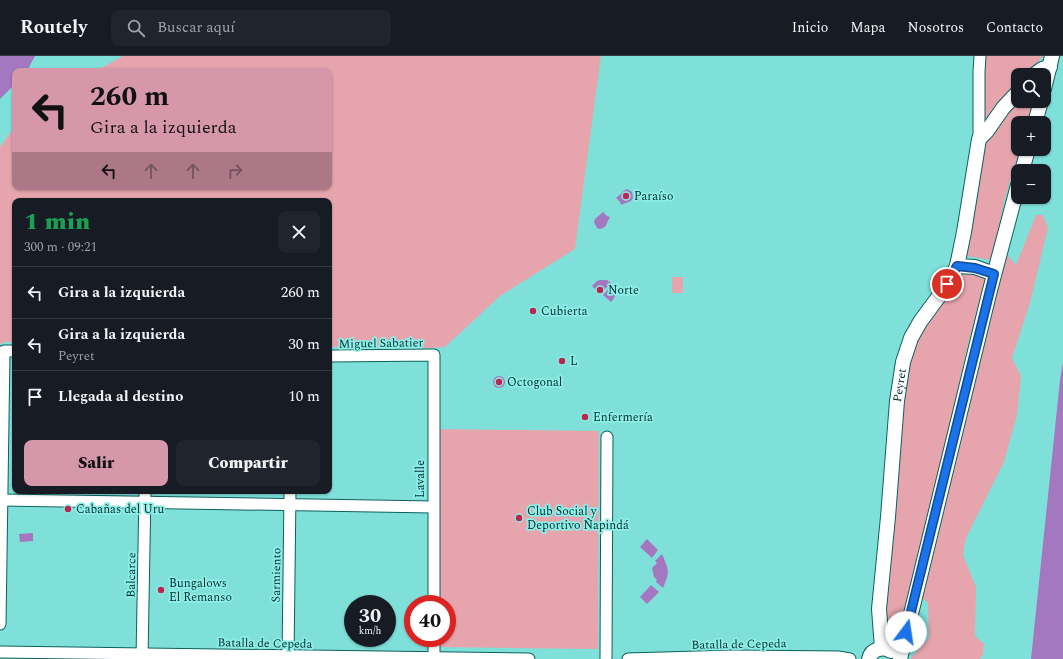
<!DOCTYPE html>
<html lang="es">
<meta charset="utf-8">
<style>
body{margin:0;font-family:Spectral,serif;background:#20242c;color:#f1f3f6;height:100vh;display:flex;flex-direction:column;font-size:15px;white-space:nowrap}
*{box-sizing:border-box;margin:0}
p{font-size:13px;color:#9ea1a6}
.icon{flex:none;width:22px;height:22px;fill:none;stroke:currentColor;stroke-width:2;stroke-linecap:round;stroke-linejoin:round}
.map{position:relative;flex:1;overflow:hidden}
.side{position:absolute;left:12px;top:142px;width:320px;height:296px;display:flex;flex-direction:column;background:#171b24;border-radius:8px;box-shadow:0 1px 3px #0004}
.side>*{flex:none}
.banner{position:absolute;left:12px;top:12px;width:320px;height:122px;border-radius:8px;box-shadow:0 1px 3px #0004;background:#d797aa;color:#111;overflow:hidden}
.fabs{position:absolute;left:1011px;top:12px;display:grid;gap:8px}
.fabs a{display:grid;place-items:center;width:40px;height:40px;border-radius:8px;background:#171b24;box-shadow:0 1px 3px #0004;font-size:20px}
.speed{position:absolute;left:344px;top:539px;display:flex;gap:8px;font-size:20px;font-weight:700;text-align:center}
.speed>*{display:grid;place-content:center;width:52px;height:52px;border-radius:50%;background:#171b24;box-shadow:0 1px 3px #0004;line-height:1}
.speed small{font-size:10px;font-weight:400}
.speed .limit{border:6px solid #d22;background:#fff;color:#111}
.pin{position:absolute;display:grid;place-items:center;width:34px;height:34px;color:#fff;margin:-17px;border:2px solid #fff;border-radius:50%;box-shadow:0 1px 4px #0007}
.me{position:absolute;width:44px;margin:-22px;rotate:14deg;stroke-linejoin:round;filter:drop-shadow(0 0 3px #0008)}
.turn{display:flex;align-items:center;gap:14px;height:84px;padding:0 12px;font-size:18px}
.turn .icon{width:52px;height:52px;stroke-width:2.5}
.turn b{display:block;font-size:28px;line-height:34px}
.lanes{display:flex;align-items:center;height:38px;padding:0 12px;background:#0003;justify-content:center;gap:20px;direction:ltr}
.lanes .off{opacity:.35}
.round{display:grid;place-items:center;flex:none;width:42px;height:42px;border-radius:8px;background:#20242c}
.overview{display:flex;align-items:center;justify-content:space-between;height:68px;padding:0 12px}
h1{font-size:24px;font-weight:800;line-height:30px;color:#1e9e55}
.action{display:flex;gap:8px;margin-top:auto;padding:8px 12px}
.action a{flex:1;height:46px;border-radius:8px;background:#d797aa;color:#111;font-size:16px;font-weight:800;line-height:46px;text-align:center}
.action a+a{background:#20242c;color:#f1f3f6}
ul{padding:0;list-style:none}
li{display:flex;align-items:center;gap:12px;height:52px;padding:0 12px;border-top:1px solid #363941}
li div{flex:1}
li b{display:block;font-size:15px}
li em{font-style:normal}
header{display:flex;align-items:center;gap:24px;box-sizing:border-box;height:56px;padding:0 20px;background:#171b24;border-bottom:1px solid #363941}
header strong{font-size:19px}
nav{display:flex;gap:22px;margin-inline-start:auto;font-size:14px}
.search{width:280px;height:36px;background:#20242c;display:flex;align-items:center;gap:10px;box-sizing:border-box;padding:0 14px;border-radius:8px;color:#9ea1a6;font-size:15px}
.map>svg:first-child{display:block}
.green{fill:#e6a5ad}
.water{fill:#a478c1}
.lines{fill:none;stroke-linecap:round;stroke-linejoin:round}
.minor-casing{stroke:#0b615e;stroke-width:13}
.tertiary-casing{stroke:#0b615e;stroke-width:16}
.minor{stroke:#fff;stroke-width:11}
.tertiary{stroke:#fff;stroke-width:14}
.route-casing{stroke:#114b97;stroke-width:10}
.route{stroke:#1a73e8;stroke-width:7}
.poi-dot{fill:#b7274e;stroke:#8dede7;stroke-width:1.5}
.labels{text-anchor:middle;stroke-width:3.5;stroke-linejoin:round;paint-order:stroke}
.poi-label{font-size:12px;fill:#04302f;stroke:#8dede7;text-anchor:start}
.street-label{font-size:12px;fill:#04302f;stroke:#8dede7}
</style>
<header>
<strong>Routely</strong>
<div class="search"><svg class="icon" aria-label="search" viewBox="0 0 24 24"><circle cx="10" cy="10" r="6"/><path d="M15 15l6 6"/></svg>Buscar aquí</div>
<nav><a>Inicio</a><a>Mapa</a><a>Nosotros</a><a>Contacto</a></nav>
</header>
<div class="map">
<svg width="1063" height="603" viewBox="0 0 1063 603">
<rect width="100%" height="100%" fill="#7fe0da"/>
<!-- green -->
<g class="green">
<polygon points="123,0 601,0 575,193 500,240 445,291 430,292 329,291 329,145 15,145 15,286 6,286 0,288 0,91 15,70 15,131 329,131 329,15 96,15"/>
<polygon points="983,0 1043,0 1038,6 1024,19 1018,19 1018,24 984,65"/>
<polygon points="1018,45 1034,45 1028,67 1018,67 1018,93 1020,93 1005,142 992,204 966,200 983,101 988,79"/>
<polygon points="1036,159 1043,159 1048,172 1030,247 1012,302 1021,320 1017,359 1004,406 966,482 963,499 976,531 975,580 984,588 983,599 980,603 910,603 929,582 928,547 920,540 938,464 966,366 986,278 1007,199 1016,209"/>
<polygon points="964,213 986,221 987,226 968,287 950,370 904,571 893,580 888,581 883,564 889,499 900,395 904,335 910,304 922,275 952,234 960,216"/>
<rect x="672" y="221" width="11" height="16"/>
<polygon points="440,373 599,375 598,593 438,591 438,582 447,582 447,548 439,548"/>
</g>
<!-- water -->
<g class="water">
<polygon points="0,0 35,0 27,15 15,15 15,28 0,43"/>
<polygon points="627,133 632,136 633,142 631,145 621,149 620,146 616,142 625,134"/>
<polygon points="603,156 607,160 610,161 605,171 600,173 597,172 594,166 595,163"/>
<polygon points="600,224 607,224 611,227 600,238 592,230 597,225"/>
<path d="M613,228C618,234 616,241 611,246L603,239Z"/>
<polygon points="1063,306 1063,603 1031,603 1060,324"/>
<circle cx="499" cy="326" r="6"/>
<polygon points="33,477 33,485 20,486 19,478"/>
<polygon points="647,483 658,494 652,502 640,491"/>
<path d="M662,498C669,514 670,516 663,532L656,526L657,524L654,521L652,512L657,507L655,505Z"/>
<polygon points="651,529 659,536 647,548 640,541"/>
</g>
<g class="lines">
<defs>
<g id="minor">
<polyline points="979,83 979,16 980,0"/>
<polyline points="329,300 434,299 434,548"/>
<polyline points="2,444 433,451"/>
<polyline points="0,568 4,295 15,295"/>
<polyline points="434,582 434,603"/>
<polyline points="0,596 529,603"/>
<polyline points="142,603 145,435"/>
<polyline points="288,603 290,435"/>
<polyline points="606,603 607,381"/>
<polyline points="628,603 732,600 838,601 850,603"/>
</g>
<g id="tertiary">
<polyline points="1034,19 1042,13 1050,11"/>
<polyline points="1044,33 1052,0"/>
<polyline points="1035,67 1041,45"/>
<polyline points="1022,115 1028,93"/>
<polyline points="957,210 975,211 994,218"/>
<path id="s1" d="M882,592L879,553L888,461L897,345L903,306L911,282L920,266L942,236L952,220L957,210L964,176L979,83L987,75L1003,52L1018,36"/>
<path d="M869,603C871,593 883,590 891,595"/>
<polyline points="900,603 989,238 1018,129"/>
</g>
</defs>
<!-- minor casing -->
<use href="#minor" class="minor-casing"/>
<!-- tertiary casing -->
<use href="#tertiary" class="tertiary-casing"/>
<!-- minor -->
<use href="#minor" class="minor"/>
<!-- tertiary -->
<use href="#tertiary" class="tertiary"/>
</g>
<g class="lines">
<defs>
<polyline id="route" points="906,576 994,218 975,212 957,210 947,228"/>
</defs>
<!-- route casing -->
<use href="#route" class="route-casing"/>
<!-- route -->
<use href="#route" class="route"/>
</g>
<!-- markers -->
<g class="poi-dot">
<circle cx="626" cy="140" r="4"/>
<circle cx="600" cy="234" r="4"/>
<circle cx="533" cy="255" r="4"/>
<circle cx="562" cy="305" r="4"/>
<circle cx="499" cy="326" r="4"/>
<circle cx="585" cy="361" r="4"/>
<circle cx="68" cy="453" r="4"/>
<circle cx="519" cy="462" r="4"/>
<circle cx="161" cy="534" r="4"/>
</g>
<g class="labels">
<!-- poi labels -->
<g class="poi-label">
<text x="634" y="144">Paraíso</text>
<text x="608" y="238">Norte</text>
<text x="541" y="259">Cubierta</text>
<text x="570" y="309">L</text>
<text x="507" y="330">Octogonal</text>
<text x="593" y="365">Enfermería</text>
<text x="76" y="457">Cabañas del Uru</text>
<text x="527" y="459">Club Social y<tspan x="527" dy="14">Deportivo Ñapindá</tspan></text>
<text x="169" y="531">Bungalows<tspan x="169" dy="14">El Remanso</tspan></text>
</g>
<!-- street labels -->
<g class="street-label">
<text transform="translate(381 287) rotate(-1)" y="4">Miguel Sabatier</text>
<text dy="4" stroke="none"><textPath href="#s1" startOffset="264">Peyret</textPath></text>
<text transform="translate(420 423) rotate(-90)" y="4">Lavalle</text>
<text transform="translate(131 519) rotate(-89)" y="4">Balcarce</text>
<text transform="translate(276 519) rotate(-89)" y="4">Sarmiento</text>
<text transform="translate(265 587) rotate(1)" y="4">Batalla de Cepeda</text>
<text transform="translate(739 588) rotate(-1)" y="4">Batalla de Cepeda</text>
</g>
</g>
</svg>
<div class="fabs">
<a><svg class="icon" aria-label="search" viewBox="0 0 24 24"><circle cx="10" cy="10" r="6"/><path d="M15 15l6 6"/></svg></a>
<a>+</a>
<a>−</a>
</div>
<div class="speed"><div>30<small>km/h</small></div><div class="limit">40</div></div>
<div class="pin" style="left:947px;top:228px;background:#d93025"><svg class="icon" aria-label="arrive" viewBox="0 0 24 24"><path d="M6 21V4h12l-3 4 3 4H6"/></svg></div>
<svg class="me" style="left:906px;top:576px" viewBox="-20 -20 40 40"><circle r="19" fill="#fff"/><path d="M0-13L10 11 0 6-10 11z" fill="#1a73e8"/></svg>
<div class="banner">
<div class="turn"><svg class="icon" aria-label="left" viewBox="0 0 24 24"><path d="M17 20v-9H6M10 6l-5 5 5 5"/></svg><div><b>260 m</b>Gira a la izquierda</div></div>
<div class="lanes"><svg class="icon" aria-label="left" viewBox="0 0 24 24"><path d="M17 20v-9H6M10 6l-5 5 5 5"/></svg><svg class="icon off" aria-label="ahead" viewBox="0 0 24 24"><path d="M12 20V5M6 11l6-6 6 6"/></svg><svg class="icon off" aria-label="ahead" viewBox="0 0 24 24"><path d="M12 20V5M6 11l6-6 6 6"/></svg><svg class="icon off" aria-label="right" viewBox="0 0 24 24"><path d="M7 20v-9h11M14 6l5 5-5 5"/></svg></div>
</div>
<section class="side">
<div class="overview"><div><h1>1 min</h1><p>300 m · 09:21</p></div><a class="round"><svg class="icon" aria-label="close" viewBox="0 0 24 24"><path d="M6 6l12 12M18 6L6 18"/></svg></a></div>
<ul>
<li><svg class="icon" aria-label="left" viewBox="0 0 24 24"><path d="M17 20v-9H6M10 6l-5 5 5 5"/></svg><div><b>Gira a la izquierda</b></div><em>260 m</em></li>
<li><svg class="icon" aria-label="left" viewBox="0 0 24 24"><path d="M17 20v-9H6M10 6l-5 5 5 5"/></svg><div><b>Gira a la izquierda</b><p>Peyret</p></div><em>30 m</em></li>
<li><svg class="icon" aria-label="arrive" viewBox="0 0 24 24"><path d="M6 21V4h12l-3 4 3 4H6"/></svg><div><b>Llegada al destino</b></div><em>10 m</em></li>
</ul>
<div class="action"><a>Salir</a><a>Compartir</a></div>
</section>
</div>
